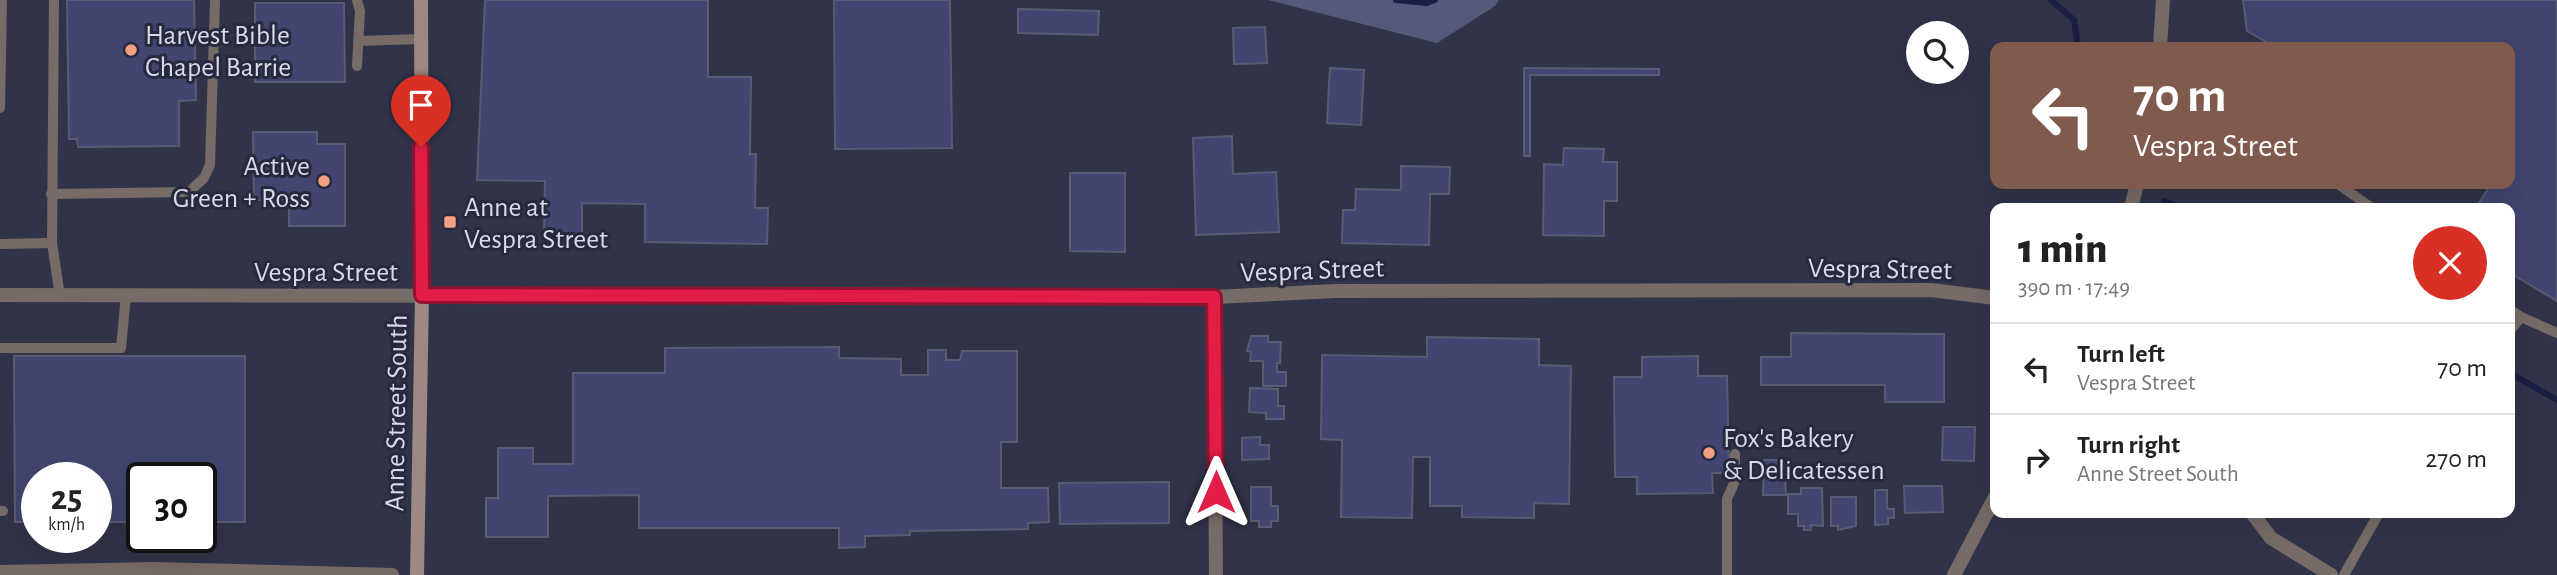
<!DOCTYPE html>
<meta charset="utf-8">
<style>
body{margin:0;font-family:"Alegreya Sans",sans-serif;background:#f6f6f6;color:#222;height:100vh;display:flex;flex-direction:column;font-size:26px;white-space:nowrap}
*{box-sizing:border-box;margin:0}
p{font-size:23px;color:#767676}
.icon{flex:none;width:38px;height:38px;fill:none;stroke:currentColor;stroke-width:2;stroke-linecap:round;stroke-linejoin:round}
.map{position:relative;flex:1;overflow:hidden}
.details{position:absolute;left:1990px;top:203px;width:525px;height:315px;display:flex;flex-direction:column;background:#fff;border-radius:14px;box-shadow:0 7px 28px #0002}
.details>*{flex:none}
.top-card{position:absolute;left:1990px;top:42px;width:525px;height:147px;border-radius:14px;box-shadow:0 7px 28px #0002;background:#805b4d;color:#fff;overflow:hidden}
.controls{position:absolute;left:1906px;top:21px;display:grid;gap:14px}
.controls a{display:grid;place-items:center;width:63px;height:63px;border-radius:50%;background:#fff;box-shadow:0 7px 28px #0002;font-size:35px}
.speed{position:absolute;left:21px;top:462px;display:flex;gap:14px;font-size:35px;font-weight:700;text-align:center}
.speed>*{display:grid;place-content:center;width:91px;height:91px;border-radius:50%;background:#fff;box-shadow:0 7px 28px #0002;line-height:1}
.speed small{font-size:18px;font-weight:400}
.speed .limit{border:4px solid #111;border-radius:10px;background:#fff;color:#111}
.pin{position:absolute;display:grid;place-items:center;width:60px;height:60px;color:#fff;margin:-72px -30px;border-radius:50% 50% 50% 0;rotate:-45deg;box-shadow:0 0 7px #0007}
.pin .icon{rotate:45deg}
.me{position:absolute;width:77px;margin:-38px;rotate:0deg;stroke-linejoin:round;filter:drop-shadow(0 0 5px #0008)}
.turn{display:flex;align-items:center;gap:24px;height:147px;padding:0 28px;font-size:32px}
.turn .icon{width:91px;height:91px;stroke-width:2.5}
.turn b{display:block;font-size:49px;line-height:60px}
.round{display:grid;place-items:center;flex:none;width:74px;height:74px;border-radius:37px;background:#f6f6f6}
.overview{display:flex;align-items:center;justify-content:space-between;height:119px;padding:0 28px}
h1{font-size:42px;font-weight:800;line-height:52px}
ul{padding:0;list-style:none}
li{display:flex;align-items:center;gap:21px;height:91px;padding:0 28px;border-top:2px solid #e0e0e0}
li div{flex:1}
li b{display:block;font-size:26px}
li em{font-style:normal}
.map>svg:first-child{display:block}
.green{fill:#555a7d}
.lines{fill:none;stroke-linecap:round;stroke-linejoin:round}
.stream{stroke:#1b1d43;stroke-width:6}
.building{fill:#41456f;stroke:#585b72;stroke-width:2}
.lane{stroke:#776b67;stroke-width:10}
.street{stroke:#776b67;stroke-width:14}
.secondary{stroke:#9c8982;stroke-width:14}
.route-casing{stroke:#92132f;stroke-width:18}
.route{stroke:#e11d48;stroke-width:12}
.poi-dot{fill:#f3a082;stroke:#272a3e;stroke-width:2.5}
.labels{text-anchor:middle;stroke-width:6;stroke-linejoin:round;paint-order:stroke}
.poi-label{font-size:28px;fill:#d8dae8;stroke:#272a3e;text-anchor:start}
.street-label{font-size:28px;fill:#d8dae8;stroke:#272a3e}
</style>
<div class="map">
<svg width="2557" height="575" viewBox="0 0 2557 575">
<rect width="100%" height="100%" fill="#313449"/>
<!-- green -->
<polygon class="green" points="1268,0 1499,0 1495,6 1437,43"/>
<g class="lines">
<!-- stream -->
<g class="stream">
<polyline points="1396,0 1427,3 1435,0"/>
<polyline points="2051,0 2074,20 2078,47"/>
<polyline points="2164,201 2181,208"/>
<polyline points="2510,373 2557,400"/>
</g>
</g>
<!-- building -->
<g class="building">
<polygon points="67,0 194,0 196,100 179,101 179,146 78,147 77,139 69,139"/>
<polygon points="485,0 708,0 708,77 751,77 750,154 756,154 755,208 768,208 767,244 645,242 645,204 582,203 582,234 544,234 545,181 477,180"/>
<polygon points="834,0 950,0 952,148 835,149"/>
<polygon points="2243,0 2557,0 2557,301 2510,273 2510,208 2476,208 2491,184 2510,184 2510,47 2275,47 2247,31"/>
<polygon points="255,3 344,3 345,82 255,82"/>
<polygon points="1018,9 1099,11 1098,35 1018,33"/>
<polygon points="1265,27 1267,63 1234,64 1233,28"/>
<polygon points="1330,68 1364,70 1361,125 1327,123"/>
<polygon points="1524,68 1659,69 1659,75 1530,75 1530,156 1524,156"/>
<polygon points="253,132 317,132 317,144 345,144 345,226 289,226 289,200 254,200"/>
<polygon points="1232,136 1233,174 1276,172 1279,232 1196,235 1193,138"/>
<polygon points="1564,148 1604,149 1603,162 1617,162 1617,201 1604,201 1604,236 1543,235 1544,164 1563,165"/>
<polygon points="1401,166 1450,167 1449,194 1430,194 1429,245 1342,243 1343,210 1355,210 1356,189 1401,190"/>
<polygon points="1070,173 1125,173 1125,252 1070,251"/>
<polygon points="1791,333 1944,334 1944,402 1885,402 1885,385 1761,385 1761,357 1791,357"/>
<polygon points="1251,336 1268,336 1268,342 1281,342 1280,363 1277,363 1277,372 1286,372 1286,386 1263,386 1263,361 1250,361 1251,352 1247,351"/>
<polygon points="1427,337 1539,339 1539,365 1571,366 1569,504 1534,503 1534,518 1462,517 1462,506 1430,506 1430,457 1413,457 1412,518 1341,517 1342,440 1321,439 1322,355 1427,357"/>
<polygon points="839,347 839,358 901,359 901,375 928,375 928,350 946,350 946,360 960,360 962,351 1017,351 1017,442 1001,442 1001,488 1048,488 1049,522 1028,523 1028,529 910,531 910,535 865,536 865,547 839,548 839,528 639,528 639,495 548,496 548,537 486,537 486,498 498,498 498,448 533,448 533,464 573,464 573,373 665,373 665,348"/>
<polygon points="14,356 245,356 245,522 201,522 201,478 142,478 142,522 96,522 96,478 37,478 37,522 15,522"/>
<polygon points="1698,356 1698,376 1727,376 1729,473 1712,473 1713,493 1637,494 1637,477 1615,477 1614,377 1642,377 1642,357"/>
<polygon points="1250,388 1278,389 1278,406 1284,406 1284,419 1266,419 1266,413 1249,412"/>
<polygon points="1943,427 1975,427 1974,461 1942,460"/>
<polygon points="1260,437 1260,445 1269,445 1269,459 1242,460 1242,438"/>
<polygon points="1764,460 1784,460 1786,495 1763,495"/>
<polygon points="1169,482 1169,523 1060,524 1059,483"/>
<polygon points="1904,486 1942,486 1943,512 1905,513"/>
<polygon points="1251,487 1271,487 1271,506 1278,506 1278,521 1271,521 1271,527 1259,527 1259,521 1251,521"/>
<polygon points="1801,488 1822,488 1823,526 1811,525 1811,530 1804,530 1804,526 1798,526 1798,514 1788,514 1788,494 1801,494"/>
<polygon points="1875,490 1887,490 1887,509 1894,509 1894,518 1888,518 1888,524 1875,525"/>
<polygon points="1831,497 1856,497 1856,526 1838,530 1838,526 1831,526"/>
</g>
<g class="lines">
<!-- lane -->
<g class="lane">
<polyline points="54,0 52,243 60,296"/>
<polyline points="357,0 360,11 357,66"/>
<polyline points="358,41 420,39"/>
<polyline points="0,108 2,0"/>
<polyline points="2338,184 2372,208"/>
<polyline points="51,194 189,192 204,178 210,165 215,0"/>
<polyline points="0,244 52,243"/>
<polyline points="2510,309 2521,317"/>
<polyline points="2510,331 2521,317 2557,333"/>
<polyline points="0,348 121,348 126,295"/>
<polyline points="0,511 3,511"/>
<polyline points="1727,575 1727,499 1735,481 1735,454"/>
<polyline points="2344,575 2379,513"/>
</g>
<!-- street -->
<g class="street">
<polyline points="2160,47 2163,0"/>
<polyline points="2131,208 2137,184"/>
<polyline points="0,295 1214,297 1335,291 1931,290 1995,298"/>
<polyline points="1214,297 1216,575"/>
<polyline points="2252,513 2271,538 2331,575"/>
<polyline points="0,572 155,569 392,575"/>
<polyline points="1954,575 1995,497"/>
</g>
<!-- secondary -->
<polyline class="secondary" points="417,575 422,295 421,0"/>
</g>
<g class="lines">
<defs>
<polyline id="route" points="421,147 422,295 1214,297 1216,492"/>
</defs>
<!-- route casing -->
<use href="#route" class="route-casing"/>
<!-- route -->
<use href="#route" class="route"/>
</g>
<!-- markers -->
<g class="poi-dot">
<circle cx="131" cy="50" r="7"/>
<circle cx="324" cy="181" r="7"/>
<rect x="443" y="215" width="14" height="14" rx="3.5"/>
<circle cx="1709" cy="453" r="7"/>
</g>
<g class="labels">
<!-- poi labels -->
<g class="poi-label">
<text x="145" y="44">Harvest Bible<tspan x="145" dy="32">Chapel Barrie</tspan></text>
<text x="310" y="175" text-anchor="end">Active<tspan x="310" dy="32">Green + Ross</tspan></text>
<text x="464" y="216">Anne at<tspan x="464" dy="32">Vespra Street</tspan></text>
<text x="1723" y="447">Fox's Bakery<tspan x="1723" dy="32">&amp; Delicatessen</tspan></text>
</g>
<!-- street labels -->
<g class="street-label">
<text transform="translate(1880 268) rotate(1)" y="10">Vespra Street</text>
<text transform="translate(1312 269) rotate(-2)" y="10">Vespra Street</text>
<text x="326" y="281">Vespra Street</text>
<text transform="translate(395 413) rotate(-89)" y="10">Anne Street South</text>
</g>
</g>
</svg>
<div class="controls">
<a><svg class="icon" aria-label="search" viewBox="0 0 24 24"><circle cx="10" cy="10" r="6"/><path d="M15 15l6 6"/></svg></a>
</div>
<div class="speed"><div>25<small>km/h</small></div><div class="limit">30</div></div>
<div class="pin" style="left:421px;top:147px;background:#d93025"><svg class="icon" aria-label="arrive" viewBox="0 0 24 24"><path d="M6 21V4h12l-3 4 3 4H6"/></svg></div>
<svg class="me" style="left:1216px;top:492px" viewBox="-20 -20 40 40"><path d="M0-17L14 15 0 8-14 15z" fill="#e11d48" stroke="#fff" stroke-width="4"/></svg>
<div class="top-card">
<div class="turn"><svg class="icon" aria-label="left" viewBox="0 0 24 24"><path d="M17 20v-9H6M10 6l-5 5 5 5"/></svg><div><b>70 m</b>Vespra Street</div></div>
</div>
<section class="details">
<div class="overview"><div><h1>1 min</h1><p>390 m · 17:49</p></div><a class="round" style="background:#d93025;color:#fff"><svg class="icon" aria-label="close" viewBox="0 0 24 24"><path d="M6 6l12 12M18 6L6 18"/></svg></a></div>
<ul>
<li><svg class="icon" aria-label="left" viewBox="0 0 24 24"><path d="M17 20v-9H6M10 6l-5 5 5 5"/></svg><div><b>Turn left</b><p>Vespra Street</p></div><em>70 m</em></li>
<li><svg class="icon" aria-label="right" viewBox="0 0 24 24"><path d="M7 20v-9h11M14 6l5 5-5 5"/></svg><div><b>Turn right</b><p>Anne Street South</p></div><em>270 m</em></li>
</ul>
</section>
</div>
